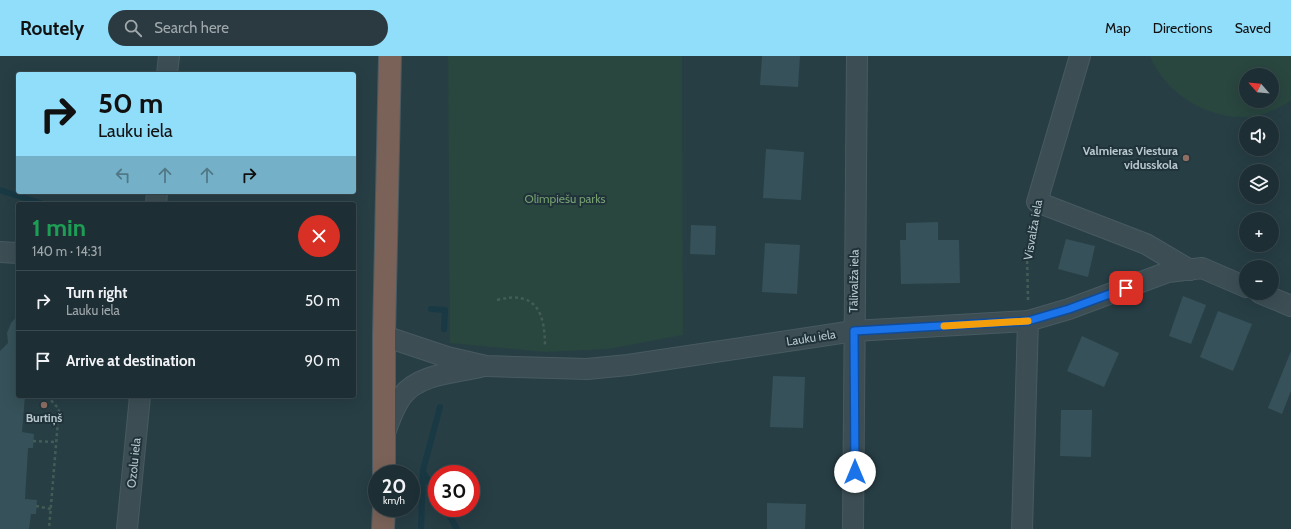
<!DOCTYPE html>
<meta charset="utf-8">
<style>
body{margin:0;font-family:Cabin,sans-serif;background:#2a3a40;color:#f1f3f6;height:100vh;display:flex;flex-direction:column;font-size:15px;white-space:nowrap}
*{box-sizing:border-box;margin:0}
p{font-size:13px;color:#a0a8ac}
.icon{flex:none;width:22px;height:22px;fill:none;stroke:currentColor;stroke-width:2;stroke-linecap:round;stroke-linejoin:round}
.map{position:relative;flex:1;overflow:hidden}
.drawer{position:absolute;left:16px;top:146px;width:340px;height:196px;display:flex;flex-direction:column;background:#1d2e34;border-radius:4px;box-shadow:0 4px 16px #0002,0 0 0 1px #3b4a4f}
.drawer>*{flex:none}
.banner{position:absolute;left:16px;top:16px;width:340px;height:122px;border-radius:4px;box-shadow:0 4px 16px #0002,0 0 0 1px #3b4a4f;background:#91defb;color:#111;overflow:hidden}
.needle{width:26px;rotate:297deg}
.fabs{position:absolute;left:1239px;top:12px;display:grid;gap:8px}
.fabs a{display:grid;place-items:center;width:40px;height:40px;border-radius:50%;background:#1d2e34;box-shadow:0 4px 16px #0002,0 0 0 1px #3b4a4f;font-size:20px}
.speed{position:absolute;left:368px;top:409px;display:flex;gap:8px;font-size:20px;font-weight:700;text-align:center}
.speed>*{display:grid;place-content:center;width:52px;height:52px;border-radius:50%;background:#1d2e34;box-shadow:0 4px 16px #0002,0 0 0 1px #3b4a4f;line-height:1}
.speed small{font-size:10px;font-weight:400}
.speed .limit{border:6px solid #d22;background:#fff;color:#111}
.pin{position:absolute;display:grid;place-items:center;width:34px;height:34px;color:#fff;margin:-17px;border-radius:8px;box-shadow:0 2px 6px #0006}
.me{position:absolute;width:44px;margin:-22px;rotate:0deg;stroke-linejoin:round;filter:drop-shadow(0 0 3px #0008)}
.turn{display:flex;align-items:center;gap:14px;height:84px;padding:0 16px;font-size:18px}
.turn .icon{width:52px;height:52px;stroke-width:2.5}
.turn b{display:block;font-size:28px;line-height:34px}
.lanes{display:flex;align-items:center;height:38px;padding:0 16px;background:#0003;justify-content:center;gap:20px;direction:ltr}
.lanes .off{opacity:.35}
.round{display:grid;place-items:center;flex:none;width:42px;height:42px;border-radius:21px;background:#2a3a40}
.summary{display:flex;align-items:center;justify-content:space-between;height:68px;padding:0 16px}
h1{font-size:24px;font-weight:700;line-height:30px;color:#1e9e55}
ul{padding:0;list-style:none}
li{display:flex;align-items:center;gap:12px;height:60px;padding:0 16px;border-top:1px solid #3b4a4f}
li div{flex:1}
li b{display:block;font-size:15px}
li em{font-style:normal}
header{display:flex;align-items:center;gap:24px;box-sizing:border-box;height:56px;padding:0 20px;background:#91defb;color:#111}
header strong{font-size:19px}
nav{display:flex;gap:22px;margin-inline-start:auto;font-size:14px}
.search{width:280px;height:36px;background:#2a3a40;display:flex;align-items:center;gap:10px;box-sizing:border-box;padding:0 14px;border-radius:22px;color:#a0a8ac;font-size:15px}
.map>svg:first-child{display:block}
.green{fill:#29463f;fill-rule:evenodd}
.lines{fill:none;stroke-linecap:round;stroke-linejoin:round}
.stream{stroke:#193944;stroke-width:6}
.building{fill:#365159}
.minor-casing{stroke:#485a61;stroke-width:22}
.highway-casing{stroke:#495b62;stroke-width:24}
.path{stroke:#435d56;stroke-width:2.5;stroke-dasharray:3 3;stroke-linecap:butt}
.minor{stroke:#3c4e54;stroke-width:20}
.highway{stroke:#7a6258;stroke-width:22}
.route-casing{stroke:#114b97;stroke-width:10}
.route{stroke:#1a73e8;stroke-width:7}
.slow{stroke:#f59e0b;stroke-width:7}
.education-dot{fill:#8d6e63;stroke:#20333a;stroke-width:1.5}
.labels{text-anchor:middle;stroke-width:4;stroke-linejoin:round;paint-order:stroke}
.poi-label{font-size:12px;font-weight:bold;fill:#b9c8ce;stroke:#20333a;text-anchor:end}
.park-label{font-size:12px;fill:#759f70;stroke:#20333a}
.street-label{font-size:12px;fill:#b9c8ce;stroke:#20333a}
</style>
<header>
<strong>Routely</strong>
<div class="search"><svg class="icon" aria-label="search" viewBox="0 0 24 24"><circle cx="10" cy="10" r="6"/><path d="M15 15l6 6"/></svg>Search here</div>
<nav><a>Map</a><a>Directions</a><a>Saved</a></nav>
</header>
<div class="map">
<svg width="1291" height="473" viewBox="0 0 1291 473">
<rect width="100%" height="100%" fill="#273e45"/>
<!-- green -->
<g class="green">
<polygon points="448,0 682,0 683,279 608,293 545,296 450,287"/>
<path d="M1150,0H1291V45C1278,53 1260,61 1245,61C1205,62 1165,37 1150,0ZM1246,19H1272V45H1246Z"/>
</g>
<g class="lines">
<!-- stream -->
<g class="stream">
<polyline points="0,134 43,148"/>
<polyline points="431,253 445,254 444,273"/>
<polyline points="423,416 437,439"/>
<polyline points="445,452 457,473"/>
<polyline points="421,473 423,414 440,351"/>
</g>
</g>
<!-- building -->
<g class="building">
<polygon points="762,0 800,0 798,31 760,29"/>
<polygon points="766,93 804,96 801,144 763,142"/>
<polygon points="938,166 938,184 959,184 960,227 901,228 900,184 906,184 906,167"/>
<polygon points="691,169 716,170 715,199 690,198"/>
<polygon points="1066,183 1095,190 1088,221 1058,213"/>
<polygon points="765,187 800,189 797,238 762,236"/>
<polygon points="1183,240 1206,249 1191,288 1169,280"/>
<polygon points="1218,255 1252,268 1233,315 1200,301"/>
<polygon points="18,259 18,340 25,340 22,376 34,378 33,392 28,392 25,443 37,444 36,458 31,458 29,473 0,473 0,295 8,287 7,277 11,267"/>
<polygon points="1082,280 1119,297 1104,331 1067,315"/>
<polygon points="1291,295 1291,335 1282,358 1268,352"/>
<polygon points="773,320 805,321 803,372 770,371"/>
<polygon points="1061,354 1092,354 1091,401 1060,400"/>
<polygon points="767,447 806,448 805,473 767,473"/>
</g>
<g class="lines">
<defs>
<g id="minor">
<polyline points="1080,0 1037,146 1146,188 1190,214"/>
<polyline points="167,18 169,0"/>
<polyline points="156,148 157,136"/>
<polyline points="0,196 18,197"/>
<polyline points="1260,237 1291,250"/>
<polyline points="384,280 447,301 486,310 587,313 628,309 854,275 1028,265 1069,253 1168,216 1202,212 1246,231"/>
<path d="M385,377C389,365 394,351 402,340C419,318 454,317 480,311"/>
<polyline points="127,473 140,340"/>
<polyline points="853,473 857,0"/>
<polyline points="1022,473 1028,265"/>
</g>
<g id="highway">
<polyline points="384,418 384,280 390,0"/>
<polyline points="383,473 384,452"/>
</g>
</defs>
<!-- minor casing -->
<use href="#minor" class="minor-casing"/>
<!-- highway casing -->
<use href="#highway" class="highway-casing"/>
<!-- path -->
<g class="path">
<path d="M497,244C536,234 545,256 545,291"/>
<polyline points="1028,244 1027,198 1033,166"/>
<polyline points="47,340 59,353 49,473"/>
<polyline points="33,385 56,386"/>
<polyline points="36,450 51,453"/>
</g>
<!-- minor -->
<use href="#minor" class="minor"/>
<!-- highway -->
<use href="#highway" class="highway"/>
</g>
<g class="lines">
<defs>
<polyline id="route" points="855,416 854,275 1028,265 1069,253 1126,232"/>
</defs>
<!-- route casing -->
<use href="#route" class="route-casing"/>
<!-- route -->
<use href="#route" class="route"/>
<!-- slow -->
<polyline class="slow" points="944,270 1028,265"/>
</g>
<!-- markers -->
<g class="education-dot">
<circle cx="1186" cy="102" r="4"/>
<circle cx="44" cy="349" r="4"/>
</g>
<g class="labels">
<!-- poi labels -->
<g class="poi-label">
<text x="1178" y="99">Valmieras Viestura<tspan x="1178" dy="14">vidusskola</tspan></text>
<text x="44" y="366" text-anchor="middle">Burtiņš</text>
</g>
<!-- park labels -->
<g class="park-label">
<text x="565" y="147">Olimpiešu parks</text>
</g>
<!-- street labels -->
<g class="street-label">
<text transform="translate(1033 174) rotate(-80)" y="4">Visvalža iela</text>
<text transform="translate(854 225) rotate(-89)" y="4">Tālivalža iela</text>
<text transform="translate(811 282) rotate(-9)" y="4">Lauku iela</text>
<text transform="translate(134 407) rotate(-84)" y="4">Ozolu iela</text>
</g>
</g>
</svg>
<div class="fabs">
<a><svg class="needle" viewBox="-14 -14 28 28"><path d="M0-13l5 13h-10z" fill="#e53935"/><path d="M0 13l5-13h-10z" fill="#a0a8ac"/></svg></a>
<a><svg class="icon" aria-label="sound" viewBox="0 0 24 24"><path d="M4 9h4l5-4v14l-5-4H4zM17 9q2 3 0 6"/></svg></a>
<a><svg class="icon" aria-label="layers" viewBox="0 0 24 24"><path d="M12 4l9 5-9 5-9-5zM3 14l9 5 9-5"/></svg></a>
<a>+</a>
<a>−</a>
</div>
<div class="speed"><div>20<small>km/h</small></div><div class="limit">30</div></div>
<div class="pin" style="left:1126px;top:232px;background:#d93025"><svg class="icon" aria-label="arrive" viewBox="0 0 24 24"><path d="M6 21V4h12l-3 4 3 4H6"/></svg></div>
<svg class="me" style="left:855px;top:416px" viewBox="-20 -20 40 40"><circle r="19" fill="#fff"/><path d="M0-13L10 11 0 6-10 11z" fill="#1a73e8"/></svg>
<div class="banner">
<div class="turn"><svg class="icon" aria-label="right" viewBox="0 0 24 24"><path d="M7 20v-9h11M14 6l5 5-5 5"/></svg><div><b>50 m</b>Lauku iela</div></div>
<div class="lanes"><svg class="icon off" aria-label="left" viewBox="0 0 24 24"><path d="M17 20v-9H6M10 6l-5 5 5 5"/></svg><svg class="icon off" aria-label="ahead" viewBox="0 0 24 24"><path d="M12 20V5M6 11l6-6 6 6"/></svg><svg class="icon off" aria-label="ahead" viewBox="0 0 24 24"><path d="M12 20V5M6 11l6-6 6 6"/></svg><svg class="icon" aria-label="right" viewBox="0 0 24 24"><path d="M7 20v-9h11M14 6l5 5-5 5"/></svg></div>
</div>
<section class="drawer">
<div class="summary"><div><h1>1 min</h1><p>140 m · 14:31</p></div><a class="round" style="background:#d93025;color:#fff"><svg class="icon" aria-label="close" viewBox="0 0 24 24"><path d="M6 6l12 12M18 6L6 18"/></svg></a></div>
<ul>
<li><svg class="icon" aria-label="right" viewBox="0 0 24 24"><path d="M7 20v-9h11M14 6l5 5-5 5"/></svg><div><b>Turn right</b><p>Lauku iela</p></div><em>50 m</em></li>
<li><svg class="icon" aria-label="arrive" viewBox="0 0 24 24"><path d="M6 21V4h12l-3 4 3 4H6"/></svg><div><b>Arrive at destination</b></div><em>90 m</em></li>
</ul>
</section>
</div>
